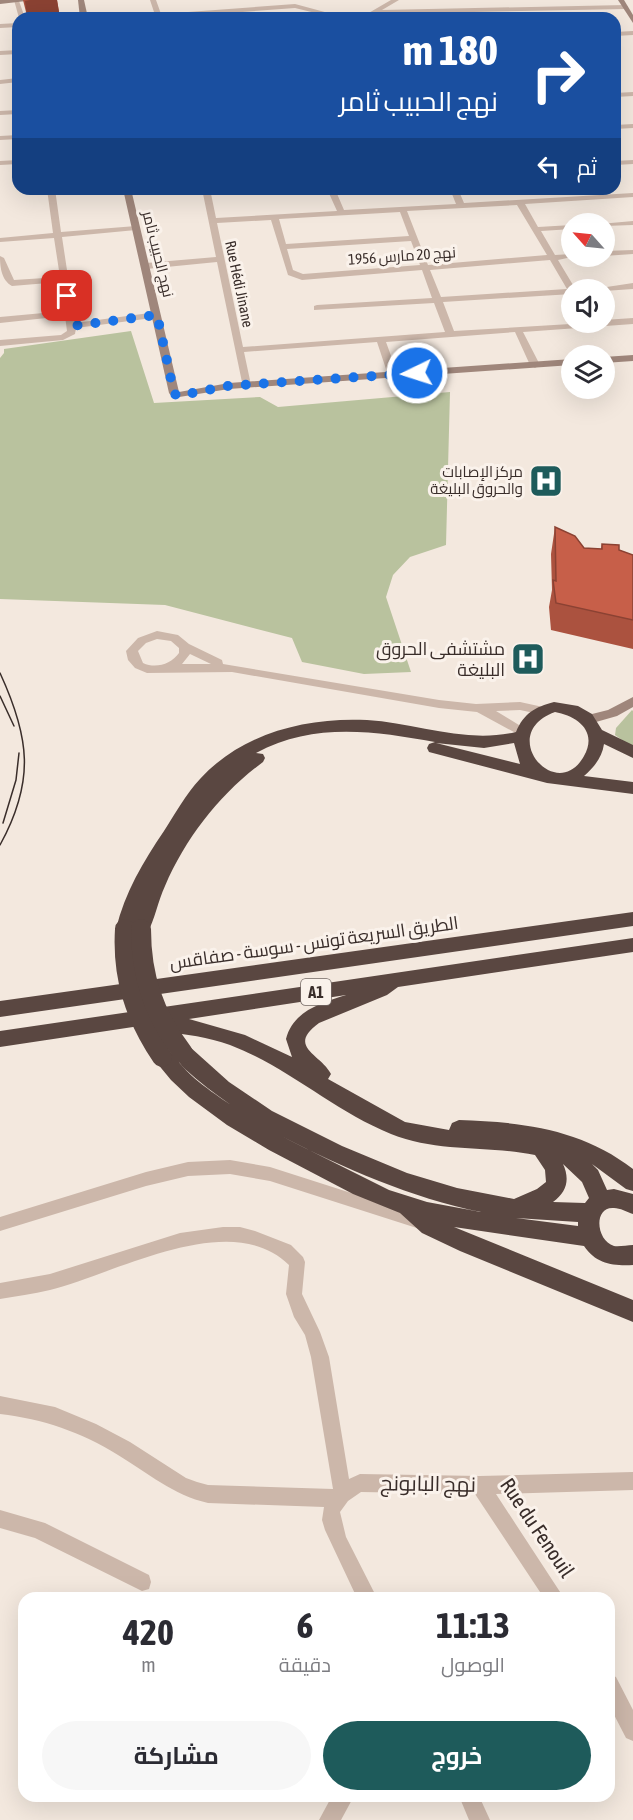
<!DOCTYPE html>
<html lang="ar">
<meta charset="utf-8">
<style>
body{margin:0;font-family:"Asap Condensed",Cairo,sans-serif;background:#f7f7f7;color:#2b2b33;direction:rtl;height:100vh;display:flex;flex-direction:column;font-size:22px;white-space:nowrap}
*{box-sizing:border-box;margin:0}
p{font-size:20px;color:#7c7c81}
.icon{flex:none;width:33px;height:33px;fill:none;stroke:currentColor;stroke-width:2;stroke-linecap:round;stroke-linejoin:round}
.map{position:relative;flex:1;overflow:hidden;direction:ltr}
.side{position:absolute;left:18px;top:1592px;width:597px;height:210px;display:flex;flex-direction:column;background:#fff;border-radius:18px;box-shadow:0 6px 24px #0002;direction:rtl}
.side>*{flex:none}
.banner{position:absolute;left:12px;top:12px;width:609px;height:183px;border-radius:18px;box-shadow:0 6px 24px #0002;direction:rtl;background:#1a4fa0;color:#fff;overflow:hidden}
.needle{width:39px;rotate:297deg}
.fabs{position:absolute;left:561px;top:213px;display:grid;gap:12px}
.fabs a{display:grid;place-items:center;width:54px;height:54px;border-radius:50%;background:#fff;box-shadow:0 6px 24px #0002;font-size:30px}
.pin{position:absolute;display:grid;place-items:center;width:51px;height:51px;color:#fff;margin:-26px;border-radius:12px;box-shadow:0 3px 9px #0006}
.me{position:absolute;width:66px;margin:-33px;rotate:266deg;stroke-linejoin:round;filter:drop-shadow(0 0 4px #0008)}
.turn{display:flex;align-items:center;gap:21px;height:126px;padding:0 24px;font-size:27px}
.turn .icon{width:78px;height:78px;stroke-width:2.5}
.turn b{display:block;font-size:42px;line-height:51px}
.then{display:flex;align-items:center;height:57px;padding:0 24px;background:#0003;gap:12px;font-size:22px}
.eta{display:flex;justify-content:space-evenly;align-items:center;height:102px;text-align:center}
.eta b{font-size:36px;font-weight:700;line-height:42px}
.button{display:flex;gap:12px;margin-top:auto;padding:12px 24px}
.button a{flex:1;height:69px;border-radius:36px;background:#1e5b5b;color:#fff;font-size:24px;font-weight:700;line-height:69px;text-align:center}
.button a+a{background:#f7f7f7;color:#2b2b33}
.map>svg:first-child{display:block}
.green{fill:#b9c29e}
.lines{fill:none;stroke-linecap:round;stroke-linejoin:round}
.street{fill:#ccb7aa;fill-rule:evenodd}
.secondary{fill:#9f867b;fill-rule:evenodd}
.highway{fill:#5a4741;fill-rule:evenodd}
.tram{stroke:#392d2a;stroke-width:1.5}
.highway-bridge{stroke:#5a4741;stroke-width:20}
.wall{fill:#ab523f}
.shaded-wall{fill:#8b4233}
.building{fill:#c75f49;stroke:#8b4233;stroke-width:1.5}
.route{stroke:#1a73e8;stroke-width:10;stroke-dasharray:0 18}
.labels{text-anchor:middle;stroke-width:6;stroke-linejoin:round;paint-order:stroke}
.far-street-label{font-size:15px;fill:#392d2a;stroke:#faf2eb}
.far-poi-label{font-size:15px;fill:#392d2a;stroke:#faf2eb;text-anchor:end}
.shield{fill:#faf2eb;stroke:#736864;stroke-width:1.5}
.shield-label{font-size:16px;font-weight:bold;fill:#392d2a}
.poi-label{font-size:18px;fill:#392d2a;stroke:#faf2eb;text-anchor:end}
.street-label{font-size:18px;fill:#392d2a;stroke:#faf2eb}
.near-street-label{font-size:21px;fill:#392d2a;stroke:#faf2eb}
</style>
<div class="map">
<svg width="633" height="1820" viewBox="0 0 633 1820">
<rect width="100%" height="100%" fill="#f3e8de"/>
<!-- green -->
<g class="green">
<polygon points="131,331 154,403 260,397 278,407 450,392 446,545 410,557 393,575 386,597 411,672 364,674 302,662 292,638 165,605 0,599 0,358 4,353 4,349"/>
<polygon points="632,710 633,711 633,748 615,735 616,728"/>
</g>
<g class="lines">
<!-- street -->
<g class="street">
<polygon points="14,0 19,1 25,18 19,18"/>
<polygon points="150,0 156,0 161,14 295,4 347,18 336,18 295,8 162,18 129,18 155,15"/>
<polygon points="391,0 399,0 382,10 625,5 628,7 625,9 375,14 368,18 360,18"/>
<polygon points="18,23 18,27 0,28 0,24"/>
<polygon points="633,31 633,35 615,36 615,32"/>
<polygon points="18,50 18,54 0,55 0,51"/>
<polygon points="18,78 18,82 0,84 0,80"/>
<polygon points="633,92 633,96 615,97 615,93"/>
<polygon points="18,110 18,114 0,115 0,111"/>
<polygon points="633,124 633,128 615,129 615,125"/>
<polygon points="18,135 18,139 0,140 0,136"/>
<polygon points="18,160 18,164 0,165 0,161"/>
<polygon points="633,160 633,164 615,165 615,161"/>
<path d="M47,189H55L61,232L136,226L140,228L136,230L62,237L75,323L157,312L160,313V317L76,328L75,334L63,340L0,346V340L61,335L67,331L65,316L0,323V317L65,311L60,282L12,286C1,280 0,266 0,256L4,258L14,280L60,277L54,238L0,242V238L53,233Z"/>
<path d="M202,189H210L216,218L337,211L327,189H335L344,210L456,204L450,189H458L464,203L633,193V197L525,204L538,227L572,225V229L541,231L555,255L572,254V256H576L558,260L576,290H572V294L443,302L454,331L604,322V320L633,318V324L523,332L540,365L535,368L530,365L515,332L386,342L398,375L393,378L388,375L377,342L244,352L251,385L243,387L217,262L146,269L142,266L146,263L216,257ZM517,205L547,255L428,265L407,211ZM400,212L409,236L286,244L279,219ZM271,220L288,275L302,280L422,270L432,298L317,305L314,306V310L434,303L445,332L243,347L217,223ZM411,241L420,265L303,274L293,270L287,249ZM550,260L567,289L441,297L430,270Z"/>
<polygon points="633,221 633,225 604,226 604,224 600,224"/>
<polygon points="633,250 633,254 604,256 604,251"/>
<polygon points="633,283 633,289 604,291 604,290 587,290"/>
<path d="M157,631L178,635L189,644L222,660L223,664L439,700L476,704L520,702L543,707L545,710L539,714L520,710L496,711L527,730L529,733L523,737L477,712L439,708L232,672L147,673L135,668L128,660L126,651L138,638ZM157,639L171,641L179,648V653C171,664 156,669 143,663L138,651L146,643ZM190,654L211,664H182Z"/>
<polygon points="230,1160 270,1167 423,1216 429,1218 431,1223 429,1228 423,1230 270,1181 230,1174 188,1176 146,1186 0,1231 0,1217 146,1172 188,1162"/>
<path d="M223,1227H240L255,1231L291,1245L303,1257L305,1262L302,1294L320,1332L329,1357L349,1479L360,1474L480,1476L633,1472V1490L496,1494L564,1598H544L475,1494L361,1492L348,1501L340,1512L346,1537L377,1598H357L325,1530L322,1520L324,1507L208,1503C173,1495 148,1473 118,1455C81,1432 43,1419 0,1414V1396L55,1407L96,1424L130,1442L186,1478L197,1482L208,1485L333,1489L311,1357L305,1335L294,1317L286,1294L289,1265C231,1207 115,1274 50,1290C33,1294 16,1296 0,1299V1283L50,1274L180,1233Z"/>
<polygon points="0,1510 45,1523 149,1575 151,1582 149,1589 142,1591 35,1538 0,1528"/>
<polygon points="609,1674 616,1677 633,1710 633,1741 626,1738 609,1705"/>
<polygon points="332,1796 354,1796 341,1820 319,1820"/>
<polygon points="459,1796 479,1796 490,1820 469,1820"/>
</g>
<!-- secondary -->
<g class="secondary">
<polygon points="0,0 35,0 0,4"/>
<polygon points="78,0 84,0 88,18 80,18"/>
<polygon points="618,0 624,0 633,15 633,23"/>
<polygon points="123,189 131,189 179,392 229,383 572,359 572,365 229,389 173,398 169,393"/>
<polygon points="633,355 633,361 604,363 604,357"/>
<polygon points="633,697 633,707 617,716 589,724 582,719 584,716 608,710"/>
</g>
<!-- highway -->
<g class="highway">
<path d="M554,702L578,706L592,714L602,730L633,745V758L604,744C602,758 594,767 584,776L633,782V794L547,783L429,752L427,748L429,744L435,742C374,731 313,722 256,753L263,754L265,758L263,762C221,793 186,837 165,886C158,901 155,919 147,934L141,936L133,931L125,936L119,934L116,929C125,892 143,862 164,831C175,814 186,794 200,779C242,733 306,717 367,720C417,723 465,744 516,732C524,713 535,707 554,702ZM555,712C577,716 598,731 584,756C557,805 495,734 555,712ZM436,743L484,748L514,743L520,764Z"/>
<polygon points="633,912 633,926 0,1017 0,1001"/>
<path d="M633,938V952L398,987L387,995L319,1023C286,1047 321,1054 331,1074L328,1079L405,1122L449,1130L452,1123L459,1120C522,1122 582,1129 633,1169V1191L626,1189L592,1164L598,1170L607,1190L614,1189L633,1194V1214C627,1212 620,1208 614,1208C593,1206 596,1241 614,1246C619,1247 627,1245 633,1245V1265C613,1266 596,1264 584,1246L454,1227L633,1300V1322L460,1251L422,1233L400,1213L353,1194L269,1150L227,1125L189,1097L171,1080L152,1057L155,1051C160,1050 164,1048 169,1051C175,1055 180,1064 185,1069C199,1082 215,1094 231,1105C212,1092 184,1074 173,1053L176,1047L183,1045L190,1047L229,1082L272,1111L342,1146L407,1173L457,1188L514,1199L537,1189L546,1182L545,1170L535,1155C487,1145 438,1153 391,1134C334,1111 288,1067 230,1045C208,1037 186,1034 163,1032L156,1030L153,1024L0,1047V1031ZM346,995C321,1003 293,1011 286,1039L292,1057L245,1035L189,1019ZM281,1136C344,1168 411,1198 481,1212L427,1202L389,1190ZM563,1164L582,1182L589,1198L585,1203L553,1202C567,1192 570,1179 563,1164ZM516,1218L578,1222V1226Z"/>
</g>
<!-- tram -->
<g class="tram">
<path d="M0,673C30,738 35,781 0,845"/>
<polyline points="0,696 14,726"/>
<polyline points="3,823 16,780 19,753"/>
</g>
<!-- highway-bridge -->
<g class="highway-bridge">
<path d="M125,929C122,977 135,1017 162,1057"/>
<path d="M141,929C141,977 154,1015 183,1053"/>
</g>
</g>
<!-- wall -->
<g class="wall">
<polygon points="23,0 57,0 59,12 27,16"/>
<polygon points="555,527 584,548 601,549 602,544 633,555 633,649 551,630 549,607 552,590 551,554"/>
</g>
<!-- shaded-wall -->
<polygon class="shaded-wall" points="30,0 57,0 59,12 27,16 25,1"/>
<!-- building -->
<polygon class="building" points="555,527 575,536 584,548 602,549 602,544 619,545 619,550 633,555 633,620 556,603 553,580 556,581"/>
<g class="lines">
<!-- route -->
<polyline class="route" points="67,296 72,326 157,315 174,393 177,396 228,386 417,373"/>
</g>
<!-- icons -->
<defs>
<symbol id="hospital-square" viewBox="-11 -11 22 22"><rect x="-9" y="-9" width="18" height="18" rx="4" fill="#1e5b5b" stroke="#faf2eb"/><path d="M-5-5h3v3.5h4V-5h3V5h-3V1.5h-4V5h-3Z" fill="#fff"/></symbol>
</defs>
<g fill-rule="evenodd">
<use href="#hospital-square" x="527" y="462" width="38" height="38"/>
<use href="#hospital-square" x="509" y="640" width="38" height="38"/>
</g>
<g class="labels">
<!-- far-street labels -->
<g class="far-street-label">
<text transform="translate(158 254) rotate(76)" y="5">نهج الحبيب ثامر</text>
<text transform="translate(402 256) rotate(-4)" y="5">نهج 20 مارس 1956</text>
<text transform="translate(239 284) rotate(78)" y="5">Rue Hédi Jinane</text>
</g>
<!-- far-poi labels -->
<g class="far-poi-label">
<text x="523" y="477">مركز الإصابات<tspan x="523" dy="17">والحروق البليغة</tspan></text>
</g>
<!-- shield labels -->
<rect class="shield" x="301" y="979" width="30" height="26" rx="4.5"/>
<g class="shield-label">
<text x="316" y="998">A1</text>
</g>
<!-- poi labels -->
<g class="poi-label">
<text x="505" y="655">مشتشفى الحروق<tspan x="505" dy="21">البليغة</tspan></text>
</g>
<!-- street labels -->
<g class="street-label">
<text transform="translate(314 943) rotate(-8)" y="6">الطريق السريعة تونس - سوسة - صفاقس</text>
</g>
<!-- near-street labels -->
<g class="near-street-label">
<text transform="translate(428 1484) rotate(1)" y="7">نهج البابونج</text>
<text transform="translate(537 1528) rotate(56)" y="7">Rue du Fenouil</text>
</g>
</g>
</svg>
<div class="fabs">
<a><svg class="needle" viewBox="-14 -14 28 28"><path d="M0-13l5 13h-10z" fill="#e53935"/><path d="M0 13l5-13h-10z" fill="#7c7c81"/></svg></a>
<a><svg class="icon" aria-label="sound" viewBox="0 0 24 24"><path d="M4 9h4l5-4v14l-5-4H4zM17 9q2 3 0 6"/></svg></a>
<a><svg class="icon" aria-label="layers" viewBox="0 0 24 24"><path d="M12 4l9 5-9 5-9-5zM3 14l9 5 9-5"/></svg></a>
</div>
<div class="pin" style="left:67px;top:296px;background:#d93025"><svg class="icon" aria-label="arrive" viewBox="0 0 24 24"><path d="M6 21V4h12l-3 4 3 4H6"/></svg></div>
<svg class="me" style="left:417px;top:373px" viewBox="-20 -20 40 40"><circle r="17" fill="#1a73e8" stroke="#fff" stroke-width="3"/><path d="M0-11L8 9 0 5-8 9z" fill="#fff"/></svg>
<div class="banner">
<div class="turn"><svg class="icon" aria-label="right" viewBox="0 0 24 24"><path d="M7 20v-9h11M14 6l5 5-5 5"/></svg><div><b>180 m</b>نهج الحبيب ثامر</div></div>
<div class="then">ثم<svg class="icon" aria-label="left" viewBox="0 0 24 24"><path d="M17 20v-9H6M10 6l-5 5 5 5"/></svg></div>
</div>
<section class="side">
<div class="eta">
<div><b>11:13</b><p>الوصول</p></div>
<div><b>6</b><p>دقيقة</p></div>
<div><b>420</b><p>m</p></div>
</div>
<div class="button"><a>خروج</a><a>مشاركة</a></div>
</section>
</div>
